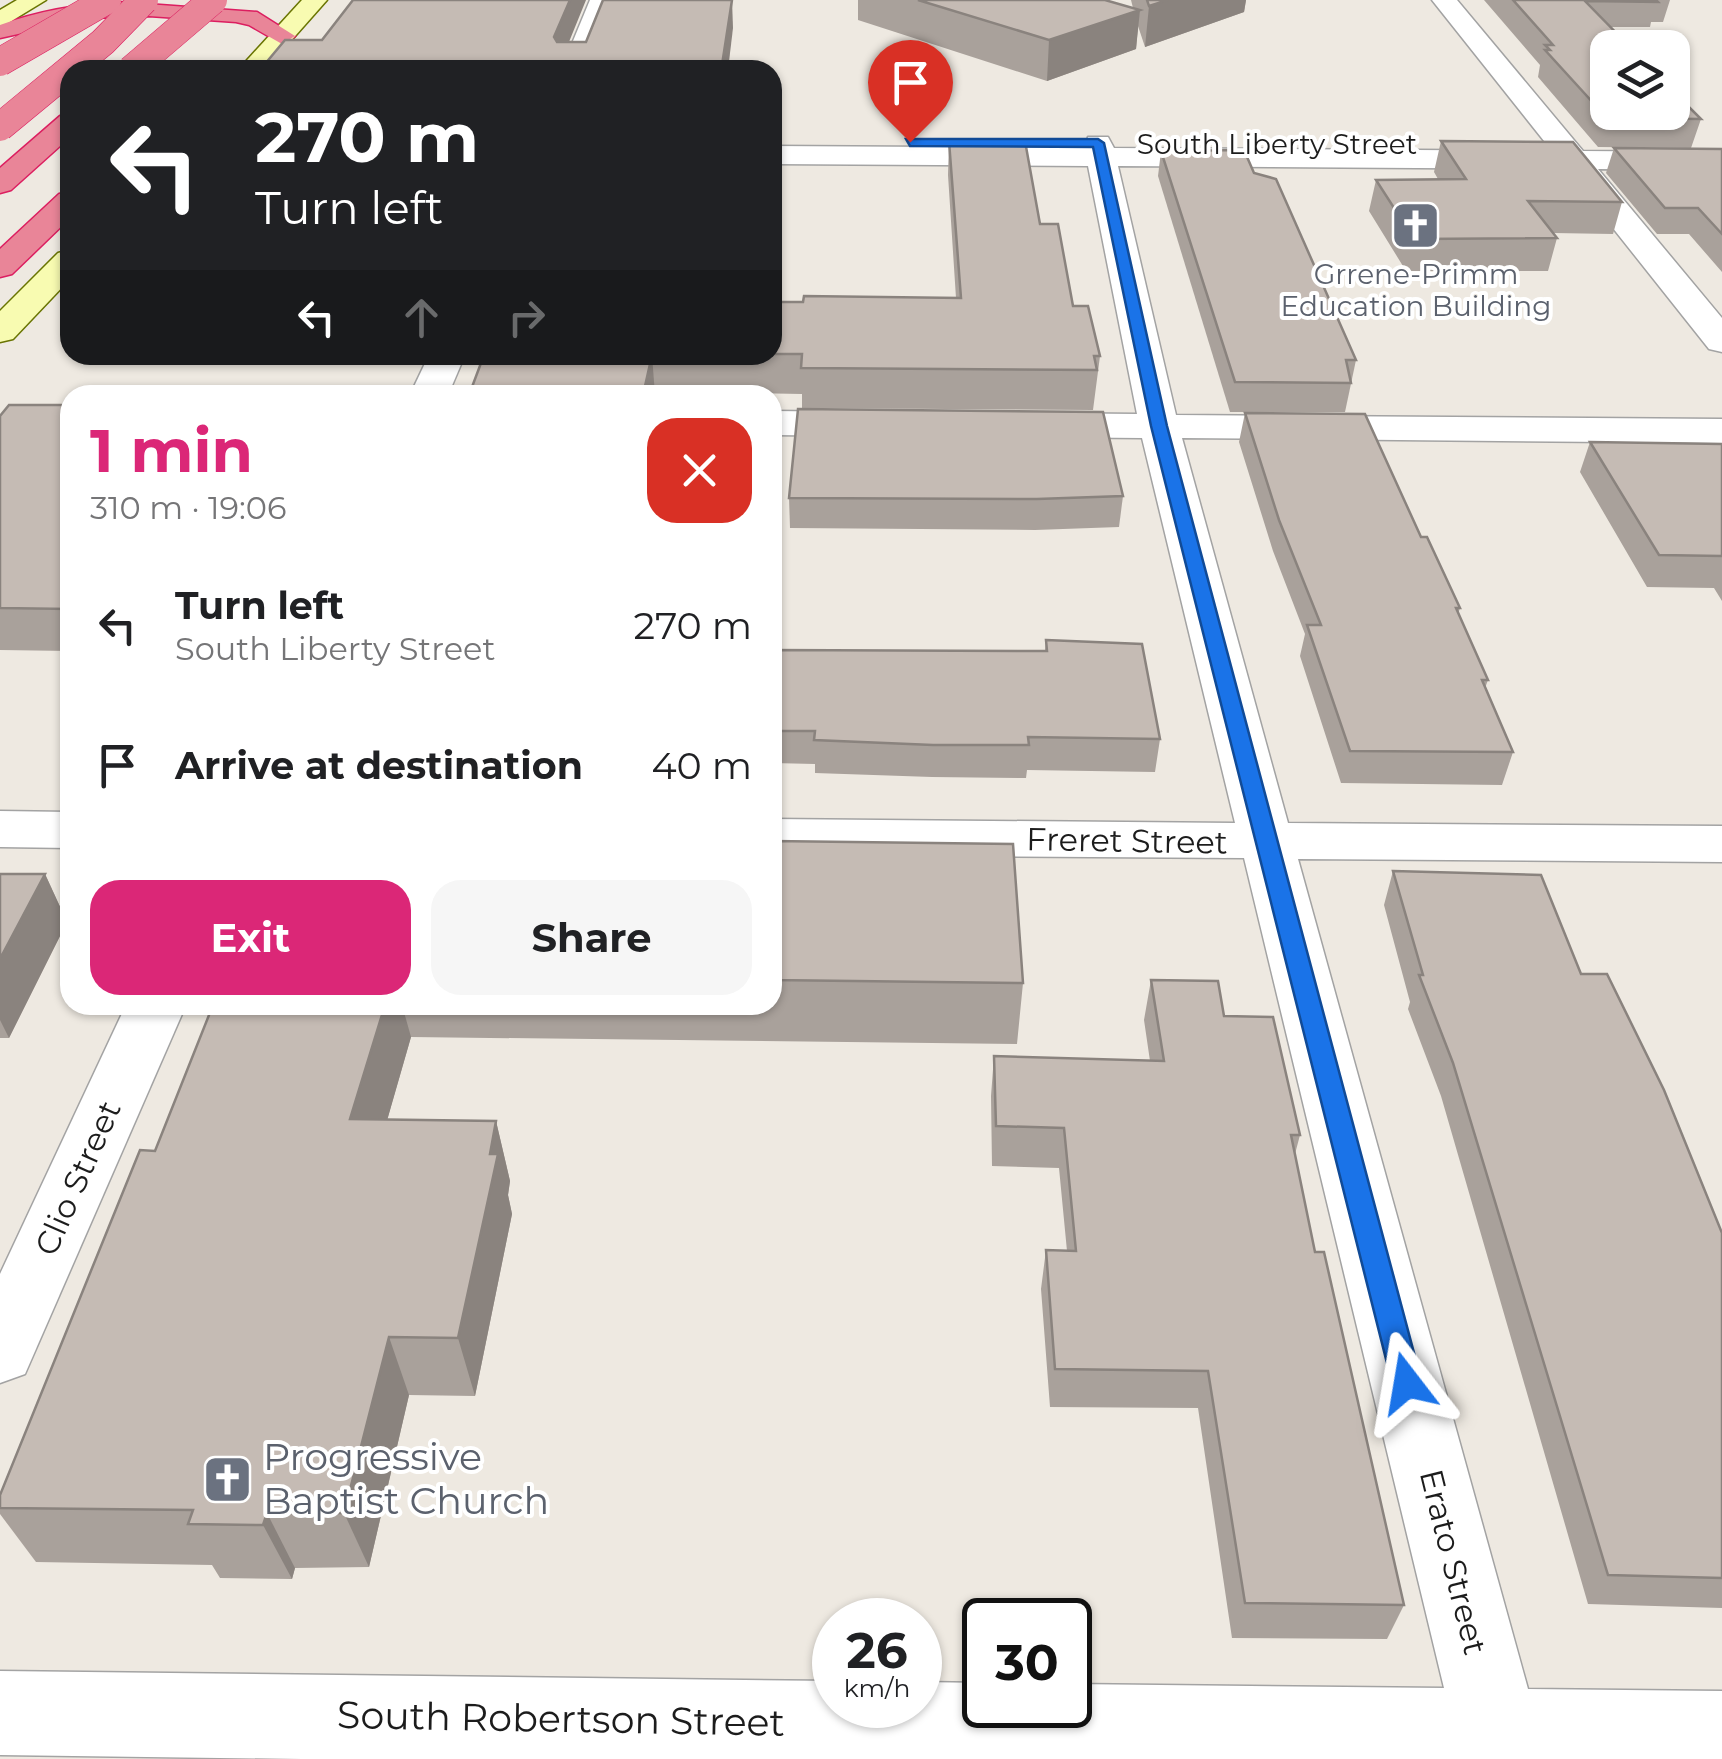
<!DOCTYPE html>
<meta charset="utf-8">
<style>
body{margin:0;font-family:Montserrat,sans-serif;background:#f6f6f6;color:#202124;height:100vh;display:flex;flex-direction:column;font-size:38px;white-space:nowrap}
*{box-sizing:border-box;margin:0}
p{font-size:32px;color:#757577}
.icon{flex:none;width:55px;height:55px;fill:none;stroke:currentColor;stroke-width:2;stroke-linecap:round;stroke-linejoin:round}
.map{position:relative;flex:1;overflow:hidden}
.drawer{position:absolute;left:60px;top:385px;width:722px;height:630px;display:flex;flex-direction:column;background:#fff;border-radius:30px;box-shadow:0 2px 8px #0004}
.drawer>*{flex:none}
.banner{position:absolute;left:60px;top:60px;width:722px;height:305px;border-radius:30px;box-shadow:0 2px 8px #0004;background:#202124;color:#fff;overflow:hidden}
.tools{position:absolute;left:1590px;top:30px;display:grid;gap:20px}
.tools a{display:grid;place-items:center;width:100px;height:100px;border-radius:20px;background:#fff;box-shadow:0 2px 8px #0004;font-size:50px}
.speed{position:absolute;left:812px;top:1598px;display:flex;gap:20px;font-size:50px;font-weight:700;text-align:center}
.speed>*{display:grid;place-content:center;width:130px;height:130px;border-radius:50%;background:#fff;box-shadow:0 2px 8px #0004;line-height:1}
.speed small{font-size:25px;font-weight:400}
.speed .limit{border:5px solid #111;border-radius:15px;background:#fff;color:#111}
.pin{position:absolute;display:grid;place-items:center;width:85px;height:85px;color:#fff;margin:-102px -42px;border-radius:50% 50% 50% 0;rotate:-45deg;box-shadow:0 0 10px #0007}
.pin .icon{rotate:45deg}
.me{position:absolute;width:110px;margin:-55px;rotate:346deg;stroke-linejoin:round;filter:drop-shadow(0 0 8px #0008)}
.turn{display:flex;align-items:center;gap:35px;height:210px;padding:0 30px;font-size:45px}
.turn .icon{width:130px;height:130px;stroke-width:2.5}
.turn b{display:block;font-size:70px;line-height:85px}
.lanes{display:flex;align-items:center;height:95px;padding:0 30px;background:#0003;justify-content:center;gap:50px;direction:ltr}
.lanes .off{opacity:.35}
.round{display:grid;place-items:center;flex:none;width:105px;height:105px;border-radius:30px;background:#f6f6f6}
.headline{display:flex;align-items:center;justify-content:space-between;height:170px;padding:0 30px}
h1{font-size:60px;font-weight:700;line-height:75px;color:#db2777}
.action{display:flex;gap:20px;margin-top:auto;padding:20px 30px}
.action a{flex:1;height:115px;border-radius:30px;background:#db2777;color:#fff;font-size:40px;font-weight:700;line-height:115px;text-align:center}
.action a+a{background:#f6f6f6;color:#202124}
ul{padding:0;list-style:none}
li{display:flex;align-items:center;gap:30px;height:140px;padding:0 30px}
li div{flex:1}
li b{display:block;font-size:38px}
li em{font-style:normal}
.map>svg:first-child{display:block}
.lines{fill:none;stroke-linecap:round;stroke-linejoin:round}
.street-casing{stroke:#a3a3a3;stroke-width:3}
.secondary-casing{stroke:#697401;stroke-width:3}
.highway-casing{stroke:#dc1e60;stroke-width:3}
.street{fill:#fff;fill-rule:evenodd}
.secondary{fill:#f8fbb1;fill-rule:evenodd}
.highway{fill:#e98598;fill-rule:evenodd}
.highway-bridge-casing{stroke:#dc1e60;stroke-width:29;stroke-linecap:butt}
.highway-bridge{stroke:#e98598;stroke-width:28}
.wall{fill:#a9a19b}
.shaded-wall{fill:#8a837e}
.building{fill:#c5bbb4;stroke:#8a837e;stroke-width:2.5}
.route{fill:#1a73e8;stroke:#114b97;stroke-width:2.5}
.labels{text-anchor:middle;stroke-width:8;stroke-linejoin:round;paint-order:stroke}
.far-street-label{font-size:28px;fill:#1c1c1c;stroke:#fff}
.far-worship-label{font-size:28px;fill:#5b616d;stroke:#fff}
.street-label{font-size:32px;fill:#1c1c1c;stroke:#fff}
.near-worship-label{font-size:38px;fill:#5b616d;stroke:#fff;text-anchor:start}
.near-street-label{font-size:38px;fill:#1c1c1c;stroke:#fff}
</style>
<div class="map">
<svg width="1722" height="1759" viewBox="0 0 1722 1759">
<rect width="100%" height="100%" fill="#eee9e1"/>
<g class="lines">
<defs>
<g id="street">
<polygon points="590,0 614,0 587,70 561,70"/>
<polygon points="1432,0 1457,0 1583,151 1722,152 1722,170 1598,169 1722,318 1722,352 1709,349 1566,169 1118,166 1176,415 1722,419 1722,443 1182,438 1288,823 1722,826 1722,862 1298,859 1528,1689 1722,1691 1722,1759 302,1759 0,1755 0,1671 835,1681 835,1705 920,1705 920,1682 985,1683 985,1705 1070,1705 1070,1684 1444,1688 1244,858 772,855 772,819 1235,823 1142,438 1030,437 1016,433 1011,425 1016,417 1030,413 1137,414 1088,166 772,164 772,146 1085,148 1088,137 1108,137 1114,148 1552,151"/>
<polygon points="429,355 465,355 448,395 410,395"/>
<polygon points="772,411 869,412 883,416 888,424 883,432 869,436 772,435"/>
<polygon points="0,811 70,812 70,848 0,847"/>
<polygon points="126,1005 186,1005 25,1374 0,1383 0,1274"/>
</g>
<g id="secondary">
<polygon points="17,0 46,0 0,28 0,10"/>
<polygon points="302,0 327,0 265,70 238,70"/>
<polygon points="70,250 70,279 13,339 0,342 0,311 58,253"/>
</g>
<g id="highway">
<path d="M119,2L257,12L295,36L282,44L249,25L236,22L149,16L90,18L0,38V25C39,11 78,4 119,2Z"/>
<polygon points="70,114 70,137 11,190 0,193 0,168 60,116"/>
<polygon points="70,192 70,218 12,274 0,277 0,249 59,194"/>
</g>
</defs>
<!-- street casing -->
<use href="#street" class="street-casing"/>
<!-- secondary casing -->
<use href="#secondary" class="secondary-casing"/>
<!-- highway casing -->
<use href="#highway" class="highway-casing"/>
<!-- street -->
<use href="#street" class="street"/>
<!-- secondary -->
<use href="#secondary" class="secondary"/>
<!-- highway -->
<use href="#highway" class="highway"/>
<defs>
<g id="highway-bridge">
<polyline points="0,62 107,0"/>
<polyline points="131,70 213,0"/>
<polyline points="0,127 103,42 144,0"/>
</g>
</defs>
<!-- highway-bridge casing -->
<use href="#highway-bridge" class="highway-bridge-casing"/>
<!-- highway-bridge -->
<use href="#highway-bridge" class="highway-bridge"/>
</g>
<!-- wall -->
<g class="wall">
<polygon points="858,0 1105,0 1133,8 1131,0 1246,0 1244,12 1145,47 1138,26 1136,49 1047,81 858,20"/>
<polygon points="1484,0 1670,0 1663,22 1651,22 1650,27 1611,27 1701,119 1691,148 1598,147 1538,77 1540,65"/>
<polygon points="949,141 1040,224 1073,306 1100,356 1093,410 802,408 802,394 656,391 484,355 772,355 772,302 956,298 948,175"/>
<polygon points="1441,141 1622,202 1613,234 1553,233 1557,238 1548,271 1406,271 1369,211 1376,180 1438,179 1434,172"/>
<polygon points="1614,148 1722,149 1722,272 1689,234 1657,234 1606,173"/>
<polygon points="1161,151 1254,173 1356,360 1345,412 1230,412 1158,176"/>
<polygon points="70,405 70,651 0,650 0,416"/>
<polygon points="1245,413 1460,608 1458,614 1488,680 1485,688 1513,752 1502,785 1341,783 1300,656 1305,634 1273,551 1239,442"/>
<polygon points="1590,442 1722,444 1722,601 1714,588 1647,587 1580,472"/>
<polygon points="1123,496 1119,527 1035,530 790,528 789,498"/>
<polygon points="1046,640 1160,739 1155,772 1027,770 1026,778 932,777 815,773 815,764 772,763 772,650 1045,651"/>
<polygon points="772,841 1023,983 1017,1044 411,1037 387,1120 496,1121 510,1181 508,1195 512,1214 475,1396 409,1395 369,1567 295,1568 292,1579 220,1578 212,1565 36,1562 0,1514 0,1495 155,1151 213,1005 772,1005"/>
<polygon points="1393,871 1581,974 1722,1233 1722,1608 1588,1604 1441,1096 1408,1009 1410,1002 1384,905"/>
<polygon points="0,874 45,874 67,922 9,1038 0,1038"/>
<polygon points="1151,980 1224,1016 1300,1135 1295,1154 1315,1252 1404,1605 1387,1639 1232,1638 1198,1408 1050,1407 1041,1289 1046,1250 1067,1251 1059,1168 992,1166 991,1096 994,1056 1150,1061 1144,1020"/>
</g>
<!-- shaded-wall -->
<g class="shaded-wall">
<polygon points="570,0 586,0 558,69 554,37"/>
<polygon points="732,0 733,28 728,70 718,70"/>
<polygon points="1168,0 1246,0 1244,12 1145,47 1149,6"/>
<polygon points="1140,10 1136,49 1047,81 1049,40"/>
<polygon points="652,355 655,395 643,395"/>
<polygon points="45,874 67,922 9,1038 0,1020 0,959"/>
<polygon points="385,1005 402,1005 411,1037 370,1180 350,1119"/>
<polygon points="496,1121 510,1181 508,1195 512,1214 475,1396 458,1338"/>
<polygon points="389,1337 409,1395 369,1567 344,1513"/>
<polygon points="267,1513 295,1568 292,1579 263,1525"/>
</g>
<!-- building -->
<g class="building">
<polygon points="353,0 570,0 554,37 557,42 586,42 603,0 732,0 722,65 718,70 260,70 285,40 322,40"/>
<polygon points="918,0 1105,0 1140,10 1049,40"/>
<polygon points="1147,0 1168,0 1149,6"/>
<polygon points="1513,0 1656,0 1658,2 1585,1 1631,48 1608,48 1608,112 1672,112 1672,90 1701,119 1607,118 1545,50 1550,50 1545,45 1553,45"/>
<polygon points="949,141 1025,141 1040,224 1058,224 1073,306 1088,306 1100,356 1094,356 1097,370 801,368 802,354 772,354 772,302 803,302 804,296 961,298"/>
<polygon points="1441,141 1573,142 1622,202 1528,201 1557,238 1414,239 1376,180 1466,179"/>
<polygon points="1614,148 1722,149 1722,234 1698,208 1665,208"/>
<polygon points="1244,150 1254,173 1276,179 1356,360 1346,360 1351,383 1235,382 1161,151"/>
<polygon points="484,355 652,355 643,395 469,395"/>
<polygon points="9,405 70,405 70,609 0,608 0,416"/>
<polygon points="798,409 1103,412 1123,496 1037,499 789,498"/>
<polygon points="1245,413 1365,414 1421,537 1427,537 1460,608 1456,608 1488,680 1482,680 1513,752 1350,751 1307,625 1321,625 1279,520"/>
<polygon points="1590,442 1722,444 1722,556 1659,555"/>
<polygon points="1046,640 1142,644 1160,739 1028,737 1029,745 933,745 814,740 815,731 772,731 772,650 1047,651"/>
<polygon points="772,841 1013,844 1023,983 772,980"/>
<polygon points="1393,871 1541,875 1581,974 1607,974 1664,1090 1722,1233 1722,1578 1608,1575 1453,1063 1419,975 1423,975"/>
<polygon points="0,874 45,874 0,959"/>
<polygon points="1151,980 1218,981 1224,1016 1273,1017 1300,1135 1291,1135 1315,1252 1324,1252 1404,1605 1245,1603 1208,1371 1055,1369 1046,1250 1076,1251 1064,1128 996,1126 994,1056 1164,1061"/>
<polygon points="213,1005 385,1005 350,1119 496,1121 490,1154 498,1154 458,1338 389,1337 344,1513 267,1513 263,1525 188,1524 193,1510 0,1508 0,1495 140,1150 155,1151"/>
</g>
<!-- route -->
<polygon class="route" points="906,139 1098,139 1104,143 1167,426 1422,1383 1418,1392 1407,1396 1397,1392 1392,1383 1151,426 1093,147 910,146"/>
<!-- icons -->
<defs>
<symbol id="church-square" viewBox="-11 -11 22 22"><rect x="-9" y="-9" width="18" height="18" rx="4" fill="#6b7280" stroke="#fff"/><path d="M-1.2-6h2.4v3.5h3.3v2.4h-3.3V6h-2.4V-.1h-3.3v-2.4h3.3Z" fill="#fff"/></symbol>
</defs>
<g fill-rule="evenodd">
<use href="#church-square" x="1388" y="198" width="55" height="55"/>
<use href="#church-square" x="200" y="1452" width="55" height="55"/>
</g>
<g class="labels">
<!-- far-street labels -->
<g class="far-street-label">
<text x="1277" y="154">South Liberty Street</text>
</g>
<!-- far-worship labels -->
<g class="far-worship-label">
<text x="1416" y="284">Grrene-Primm<tspan x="1416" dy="32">Education Building</tspan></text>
</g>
<!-- street labels -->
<g class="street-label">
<text transform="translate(1127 841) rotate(1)" y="11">Freret Street</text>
<text transform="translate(78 1178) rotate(-66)" y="11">Clio Street</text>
<text transform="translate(1453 1562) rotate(76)" y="11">Erato Street</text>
</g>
<!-- near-worship labels -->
<g class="near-worship-label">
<text x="263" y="1470">Progressive<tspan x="263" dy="44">Baptist Church</tspan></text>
</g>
<!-- near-street labels -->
<g class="near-street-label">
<text transform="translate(561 1719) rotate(1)" y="13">South Robertson Street</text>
</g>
</g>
</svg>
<div class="tools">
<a><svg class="icon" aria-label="layers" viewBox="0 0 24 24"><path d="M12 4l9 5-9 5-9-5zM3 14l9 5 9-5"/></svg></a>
</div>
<div class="speed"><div>26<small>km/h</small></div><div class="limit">30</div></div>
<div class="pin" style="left:910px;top:142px;background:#d93025"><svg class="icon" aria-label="arrive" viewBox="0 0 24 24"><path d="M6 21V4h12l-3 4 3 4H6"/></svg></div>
<svg class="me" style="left:1407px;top:1383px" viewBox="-20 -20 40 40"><path d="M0-17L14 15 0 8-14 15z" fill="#1a73e8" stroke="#fff" stroke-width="4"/></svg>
<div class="banner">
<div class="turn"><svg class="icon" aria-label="left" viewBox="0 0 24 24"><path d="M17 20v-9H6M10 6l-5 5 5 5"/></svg><div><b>270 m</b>Turn left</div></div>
<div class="lanes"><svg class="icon" aria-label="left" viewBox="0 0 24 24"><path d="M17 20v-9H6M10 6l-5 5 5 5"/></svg><svg class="icon off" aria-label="ahead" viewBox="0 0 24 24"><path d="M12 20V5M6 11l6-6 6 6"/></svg><svg class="icon off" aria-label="right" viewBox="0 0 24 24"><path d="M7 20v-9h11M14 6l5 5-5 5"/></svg></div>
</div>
<section class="drawer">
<div class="headline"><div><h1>1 min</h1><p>310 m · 19:06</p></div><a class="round" style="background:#d93025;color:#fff"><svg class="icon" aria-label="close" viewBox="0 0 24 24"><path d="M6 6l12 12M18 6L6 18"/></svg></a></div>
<ul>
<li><svg class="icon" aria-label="left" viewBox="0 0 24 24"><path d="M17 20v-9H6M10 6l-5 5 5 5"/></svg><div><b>Turn left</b><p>South Liberty Street</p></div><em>270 m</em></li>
<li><svg class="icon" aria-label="arrive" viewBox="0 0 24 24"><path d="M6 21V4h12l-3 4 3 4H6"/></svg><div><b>Arrive at destination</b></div><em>40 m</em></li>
</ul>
<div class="action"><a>Exit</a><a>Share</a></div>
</section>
</div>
